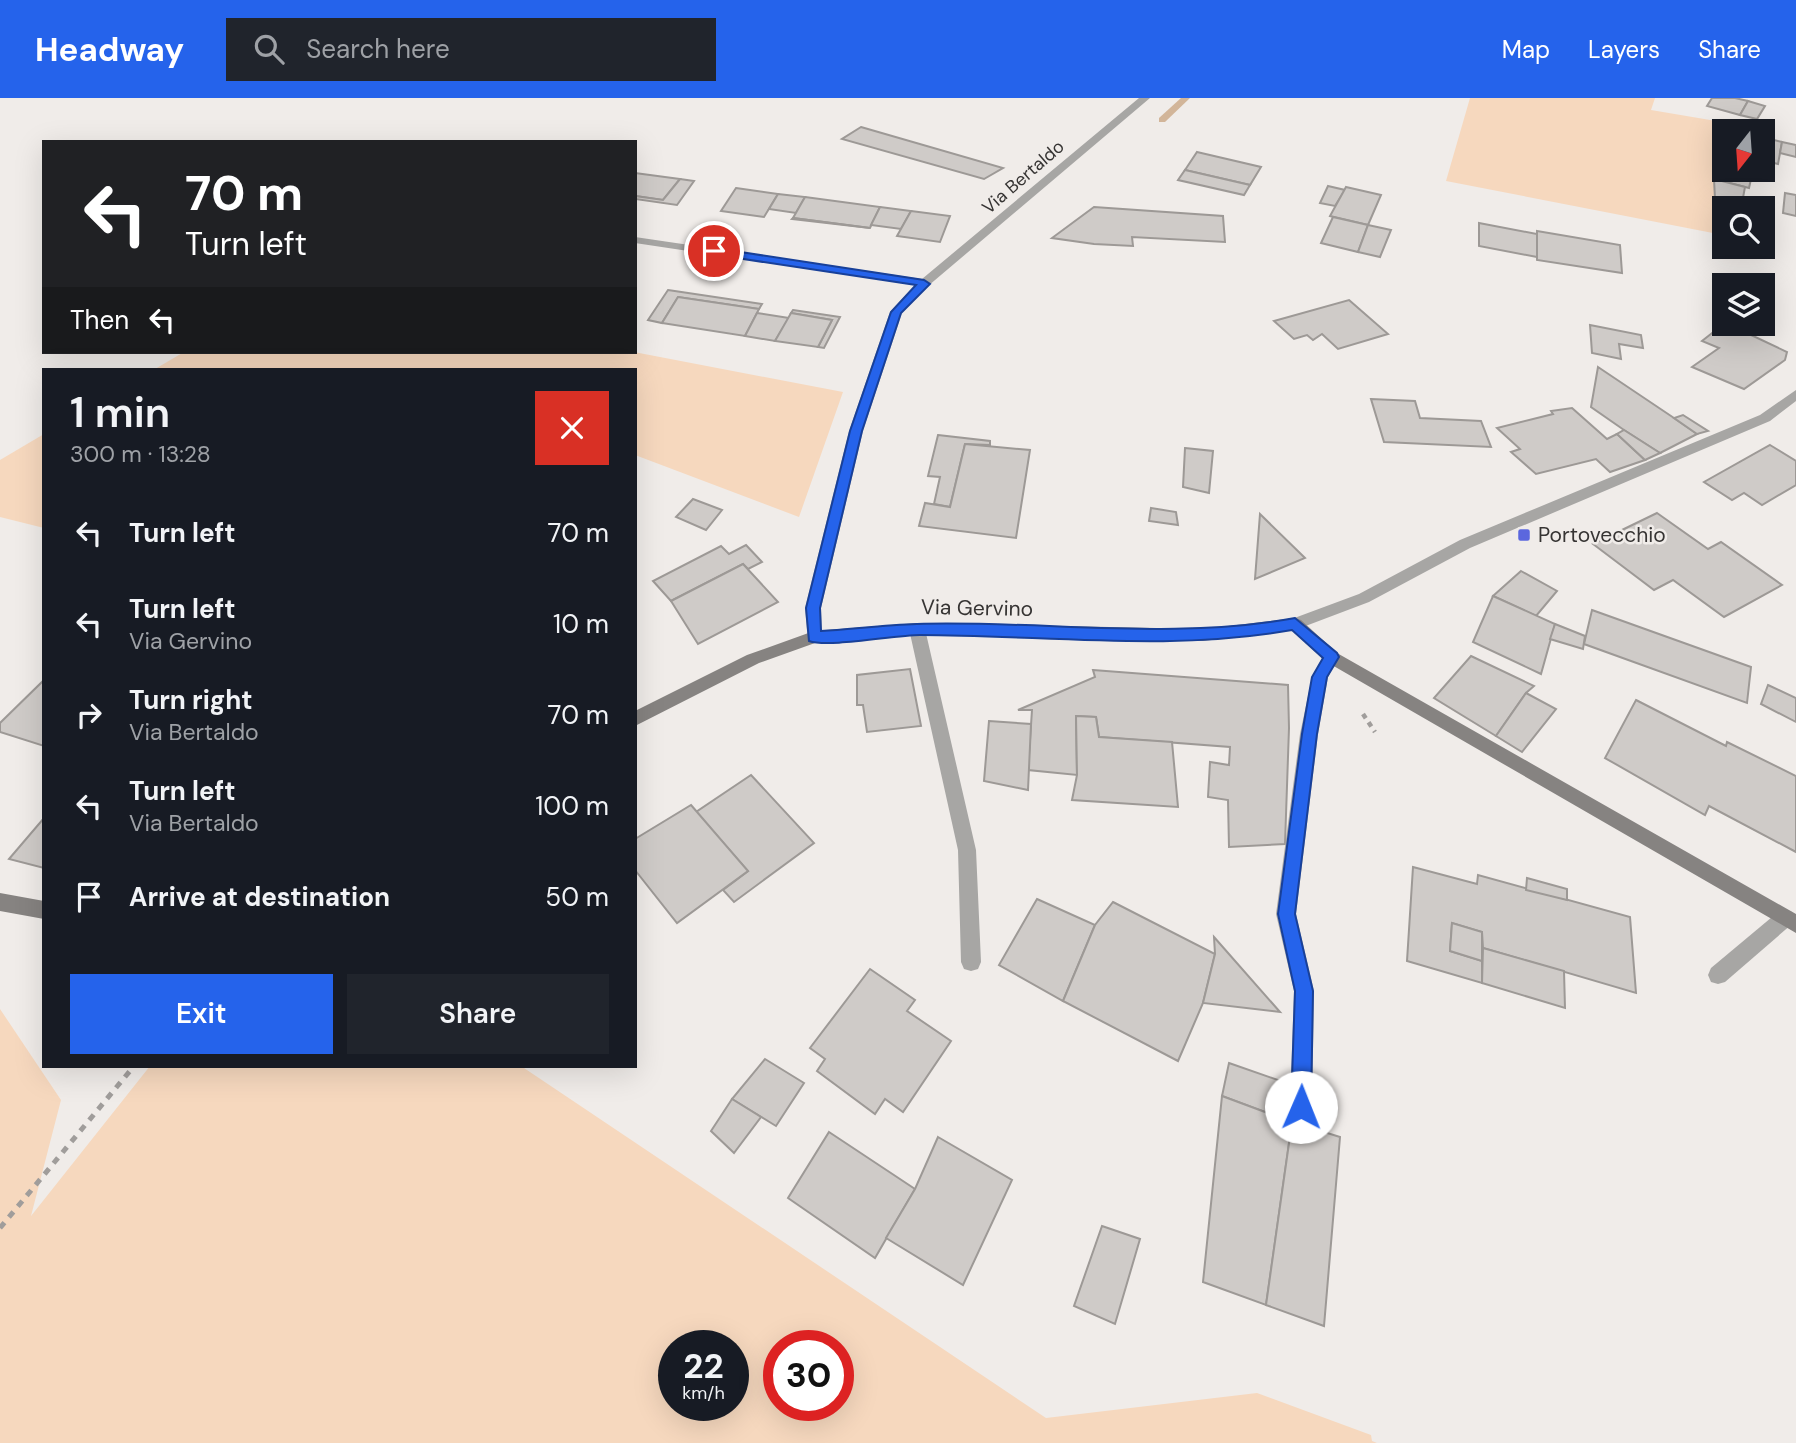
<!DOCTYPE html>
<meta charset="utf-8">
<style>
body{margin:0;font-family:"DM Sans",sans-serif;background:#20242c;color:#f1f3f6;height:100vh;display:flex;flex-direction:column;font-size:26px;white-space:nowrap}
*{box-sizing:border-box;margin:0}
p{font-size:23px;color:#9ea1a6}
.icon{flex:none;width:38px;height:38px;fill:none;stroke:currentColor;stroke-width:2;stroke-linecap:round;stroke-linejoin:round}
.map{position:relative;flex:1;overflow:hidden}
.side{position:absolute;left:42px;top:270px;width:595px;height:700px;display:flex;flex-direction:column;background:#171b24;border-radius:0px;box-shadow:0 7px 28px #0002}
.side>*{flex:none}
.top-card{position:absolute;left:42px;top:42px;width:595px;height:214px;border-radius:0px;box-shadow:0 7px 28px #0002;background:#202124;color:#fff;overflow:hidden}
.needle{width:46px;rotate:197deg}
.tools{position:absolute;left:1712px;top:21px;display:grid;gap:14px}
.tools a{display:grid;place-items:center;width:63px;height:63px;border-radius:0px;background:#171b24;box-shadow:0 7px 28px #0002;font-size:35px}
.speed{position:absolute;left:658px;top:1232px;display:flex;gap:14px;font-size:35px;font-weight:700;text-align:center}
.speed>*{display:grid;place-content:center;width:91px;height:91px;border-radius:50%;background:#171b24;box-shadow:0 7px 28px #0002;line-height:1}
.speed small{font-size:18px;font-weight:400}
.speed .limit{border:10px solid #d22;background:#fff;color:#111}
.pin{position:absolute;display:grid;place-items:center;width:60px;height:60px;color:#fff;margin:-30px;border:4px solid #fff;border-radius:50%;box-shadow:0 2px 7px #0007}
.me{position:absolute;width:77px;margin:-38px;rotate:1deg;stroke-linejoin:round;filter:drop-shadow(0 0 5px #0008)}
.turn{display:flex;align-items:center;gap:24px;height:147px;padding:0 28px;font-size:32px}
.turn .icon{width:91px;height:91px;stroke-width:2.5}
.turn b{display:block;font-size:49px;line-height:60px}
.then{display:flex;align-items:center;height:66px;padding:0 28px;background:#0003;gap:14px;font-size:26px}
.round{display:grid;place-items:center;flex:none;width:74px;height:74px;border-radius:0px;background:#20242c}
.overview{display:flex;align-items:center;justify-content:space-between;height:119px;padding:0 28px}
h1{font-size:42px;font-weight:600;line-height:52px}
.primary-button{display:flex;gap:14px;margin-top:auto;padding:14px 28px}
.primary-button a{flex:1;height:80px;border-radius:0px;background:#2563eb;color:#fff;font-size:28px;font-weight:600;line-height:80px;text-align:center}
.primary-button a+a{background:#20242c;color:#f1f3f6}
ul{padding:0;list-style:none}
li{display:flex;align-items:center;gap:21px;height:91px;padding:0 28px}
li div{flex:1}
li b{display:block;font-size:26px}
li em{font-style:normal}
header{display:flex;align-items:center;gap:42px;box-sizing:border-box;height:98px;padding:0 35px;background:#2563eb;color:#fff}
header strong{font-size:33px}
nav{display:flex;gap:38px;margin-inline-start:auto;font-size:24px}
.search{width:490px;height:63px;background:#20242c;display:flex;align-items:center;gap:18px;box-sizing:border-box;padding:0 24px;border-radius:0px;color:#9ea1a6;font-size:26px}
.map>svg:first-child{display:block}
.green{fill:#f6d8be;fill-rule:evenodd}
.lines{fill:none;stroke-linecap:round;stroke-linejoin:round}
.stream{fill:#d2b599;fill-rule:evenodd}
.building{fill:#cfcbc8;stroke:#9d9996;stroke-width:2}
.path-far1{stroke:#a09d9b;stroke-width:4.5;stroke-dasharray:5 5;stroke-linecap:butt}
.path{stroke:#a09d9b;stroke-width:5;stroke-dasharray:7 7;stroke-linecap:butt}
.lane{fill:#a7a6a4;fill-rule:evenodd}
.street{fill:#a7a6a4;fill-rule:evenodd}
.secondary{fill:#868381;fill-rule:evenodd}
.route{fill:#2563eb;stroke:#184099;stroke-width:2}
.poi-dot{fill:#5b67de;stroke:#f0ece9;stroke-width:2.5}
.labels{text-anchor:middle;stroke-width:5;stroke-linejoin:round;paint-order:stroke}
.far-street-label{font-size:18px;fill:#363433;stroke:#f0ece9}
.poi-label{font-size:21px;fill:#363433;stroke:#f0ece9;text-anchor:start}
.street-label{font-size:21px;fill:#363433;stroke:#f0ece9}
</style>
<header>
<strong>Headway</strong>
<div class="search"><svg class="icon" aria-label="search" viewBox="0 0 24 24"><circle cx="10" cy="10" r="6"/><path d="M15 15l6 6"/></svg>Search here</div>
<nav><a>Map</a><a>Layers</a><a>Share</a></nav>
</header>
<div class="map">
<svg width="1796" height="1345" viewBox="0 0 1796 1345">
<rect width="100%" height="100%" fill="#f0ece9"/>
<!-- green -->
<g class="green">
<polygon points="1470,0 1655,0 1651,12 1722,24 1718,136 1446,83"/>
<polygon points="184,254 634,254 843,294 799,419 635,357 635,271 155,271"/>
<polygon points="44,336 44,430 0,419 0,362"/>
<path d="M0,911L61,1002L31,1118L150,968H521L1046,1320L1257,1295L1371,1337L1372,1343L1377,1345H0ZM674,1248H733V1307H674ZM779,1248H838V1307H779Z"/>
</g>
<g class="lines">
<!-- stream -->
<polygon class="stream" points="1181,0 1190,0 1165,24 1159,24 1159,20"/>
</g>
<!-- building -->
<g class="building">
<polygon points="1712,0 1735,0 1748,3 1740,17 1707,8"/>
<polygon points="1748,3 1765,8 1757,21 1740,17"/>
<polygon points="861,29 1003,70 984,81 842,41"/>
<polygon points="1762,39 1782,44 1778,66 1762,62"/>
<polygon points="1782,44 1796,47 1796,59 1780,55"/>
<polygon points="1720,50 1724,51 1724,72 1753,72 1749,90 1714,81"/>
<polygon points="1197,54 1261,69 1250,87 1185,72"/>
<polygon points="1185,72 1250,87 1244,97 1178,82"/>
<polygon points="635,75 680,81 663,102 635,98"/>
<polygon points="680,81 694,83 677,107 635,101 635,98 663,102"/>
<polygon points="1714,81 1745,89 1742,105 1715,101"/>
<polygon points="1328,88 1345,92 1335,108 1320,105"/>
<polygon points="1346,89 1381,97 1368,127 1330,118"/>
<polygon points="736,90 778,96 764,119 721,113"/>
<polygon points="1785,95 1796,97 1796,118 1783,115"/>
<polygon points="778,96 805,99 796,115 769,111"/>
<polygon points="805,99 880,109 870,130 793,120"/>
<polygon points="880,109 911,113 901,131 871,127"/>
<polygon points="1094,109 1223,118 1225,144 1132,139 1133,148 1094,146 1052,140"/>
<polygon points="911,113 950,118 940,144 897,138"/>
<polygon points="1333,119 1368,127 1358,154 1321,145"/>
<polygon points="793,120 870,130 792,121"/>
<polygon points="1479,125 1537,136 1537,159 1479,148"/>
<polygon points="1368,127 1391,132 1380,159 1358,154"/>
<polygon points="1537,133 1620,147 1622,175 1537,162"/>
<polygon points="668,192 762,206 759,211 678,199 662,225 648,222"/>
<polygon points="678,199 759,211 745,238 662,225"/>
<polygon points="1349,202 1388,236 1338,251 1322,236 1313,242 1307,237 1294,241 1274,223"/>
<polygon points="793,212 840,219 824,250 818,249 832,222 791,215"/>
<polygon points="757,215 789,220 775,243 745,238"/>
<polygon points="791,215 832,222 818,249 775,243"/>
<polygon points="1590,227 1641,237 1643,250 1619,246 1621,261 1592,255"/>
<polygon points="1721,228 1749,236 1787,254 1785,262 1744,291 1692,269 1719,250 1702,243"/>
<polygon points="1598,269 1674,320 1697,336 1660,355 1624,332 1591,309"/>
<polygon points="1371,301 1415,303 1420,320 1481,323 1491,349 1384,344"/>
<polygon points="1572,310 1607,341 1617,336 1645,362 1610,374 1596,361 1536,376 1511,354 1520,351 1497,330 1553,316 1551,313"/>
<polygon points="1683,317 1708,333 1697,336 1674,320"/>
<polygon points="1624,332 1660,355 1645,362 1617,336"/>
<polygon points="938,337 990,343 990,347 965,346 950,409 934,406 940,379 928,378"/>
<polygon points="965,346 1030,352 1016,440 919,428 925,405 950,409"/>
<polygon points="1770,347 1796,363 1796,387 1762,407 1744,395 1732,402 1704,384"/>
<polygon points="1185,350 1213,353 1209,395 1183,389"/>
<polygon points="693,401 722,412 706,432 676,419"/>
<polygon points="1151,410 1176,414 1178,427 1149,423"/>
<polygon points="1657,415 1708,451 1721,444 1782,487 1724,519 1673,482 1654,492 1593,446"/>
<polygon points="1260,416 1305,460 1255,481"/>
<polygon points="746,447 762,464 748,471 743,466 671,503 653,483 721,448 729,456"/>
<polygon points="743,466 778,504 698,546 671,503"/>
<polygon points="1521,473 1557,493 1536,518 1493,498"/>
<polygon points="1493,498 1555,526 1541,576 1473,544"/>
<polygon points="1592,512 1751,569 1747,605 1584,546"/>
<polygon points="1555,526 1585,538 1583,551 1550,541"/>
<polygon points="1471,558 1534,588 1526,595 1496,638 1434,600"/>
<polygon points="910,571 921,628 867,634 863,607 857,607 857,577"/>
<polygon points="1093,572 1288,587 1289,630 1285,746 1229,749 1228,702 1208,699 1210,664 1229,667 1230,649 1099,639 1096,619 1076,618 1077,677 1028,672 1032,612 1018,612 1095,579"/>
<polygon points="44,582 44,648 0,634 0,625"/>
<polygon points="1768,587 1796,600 1796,624 1761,606"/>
<polygon points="1526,595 1556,611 1522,654 1496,638"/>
<polygon points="1636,602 1726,648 1727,644 1796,678 1796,754 1709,708 1705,717 1605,660"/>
<polygon points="1076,618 1096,619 1099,639 1172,644 1178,709 1072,702 1077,677"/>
<polygon points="989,623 1031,626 1028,692 984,683"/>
<polygon points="751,677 814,745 734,804 723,792 748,773 696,714"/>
<polygon points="691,707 748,773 677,825 635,772 635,741"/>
<polygon points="44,720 44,770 9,761"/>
<polygon points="1413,769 1477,786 1478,777 1630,819 1636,895 1483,850 1482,834 1452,825 1450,853 1482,863 1482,885 1407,863"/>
<polygon points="1527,780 1567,791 1567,802 1526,792"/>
<polygon points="1037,801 1095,827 1063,903 999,867"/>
<polygon points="1113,804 1215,856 1203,905 1178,963 1063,903 1095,827"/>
<polygon points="1452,825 1482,834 1482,863 1450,853"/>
<polygon points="1214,839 1280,914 1203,905 1215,856"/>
<polygon points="1483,850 1564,873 1565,910 1482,885"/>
<polygon points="870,871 915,902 907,913 951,943 903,1014 885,1001 875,1016 817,973 825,961 810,950"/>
<polygon points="765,961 804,985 776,1028 732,1001"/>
<polygon points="1229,965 1298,989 1292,1024 1222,998"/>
<polygon points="1222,998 1292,1024 1266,1207 1203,1184"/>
<polygon points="732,1001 761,1019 734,1055 711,1033"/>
<polygon points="1292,1024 1340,1039 1324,1228 1266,1207"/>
<polygon points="829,1034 915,1091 875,1160 788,1100"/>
<polygon points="938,1039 1012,1082 963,1187 886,1140 915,1091"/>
<polygon points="1102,1128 1140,1141 1115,1226 1074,1208"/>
</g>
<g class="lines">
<!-- path-far1 -->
<polyline class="path-far1" points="1363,616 1375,634"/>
<!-- path -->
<polyline class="path" points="0,1130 134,968"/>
<!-- lane -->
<polygon class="lane" points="1785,811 1792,814 1795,820 1792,826 1725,884 1718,886 1711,884 1708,877 1711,870 1778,814"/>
<!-- street -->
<g class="street">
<polygon points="1139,0 1150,0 928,188 902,215 863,333 821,510 822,539 814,545 808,543 805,510 849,333 890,214 915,187 635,145 635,139 922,181"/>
<polygon points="1796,292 1796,303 1770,323 1470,450 1369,504 1295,532 1287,526 1289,522 1359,496 1460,442 1760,317"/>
<polygon points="917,525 925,531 976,752 981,864 978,871 971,873 964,871 961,864 958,752 909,531"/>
<polygon points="1331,553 1339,559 1328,579 1318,636 1296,816 1314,893 1312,1009 1309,1017 1301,1020 1293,1017 1290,1009 1294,893 1276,816 1300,636 1312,579 1325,555"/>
</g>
<!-- secondary -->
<g class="secondary">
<polygon points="1295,520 1301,522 1337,555 1796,816 1796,835 1325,563 1292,532 1203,543 917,537 815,545 759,565 635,628 635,613 747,557 814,533 917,525 1203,531"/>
<polygon points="0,795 44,803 44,821 0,813"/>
</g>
</g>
<!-- route -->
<path class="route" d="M714,150L924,182L930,186L901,215L862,333L820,510L821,533C853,531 885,527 917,526C1043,522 1170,543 1295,520L1337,555L1339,559L1327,579L1317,636L1295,816L1313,893L1311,1009L1308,1016L1301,1019L1294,1016L1291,1009L1295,893L1278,816L1302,636L1312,579L1323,560L1292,532C1170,554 1043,537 920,537C894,537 829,550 809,543L806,510L850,333L891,214L916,187L710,156V151Z"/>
<!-- markers -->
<rect class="poi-dot" x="1517" y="430" width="14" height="14" rx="3.5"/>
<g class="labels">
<!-- far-street labels -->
<g class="far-street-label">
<text transform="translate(1023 79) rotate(-41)" y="6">Via Bertaldo</text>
</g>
<!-- poi labels -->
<g class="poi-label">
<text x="1538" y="444">Portovecchio</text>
</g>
<!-- street labels -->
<g class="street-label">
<text transform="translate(977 510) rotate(1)" y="7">Via Gervino</text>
</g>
</g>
</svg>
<div class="tools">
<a><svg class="needle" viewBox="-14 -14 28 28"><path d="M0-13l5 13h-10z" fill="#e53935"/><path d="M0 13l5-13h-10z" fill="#9ea1a6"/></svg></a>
<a><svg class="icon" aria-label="search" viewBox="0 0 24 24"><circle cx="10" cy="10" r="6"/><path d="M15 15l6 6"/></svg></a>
<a><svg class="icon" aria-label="layers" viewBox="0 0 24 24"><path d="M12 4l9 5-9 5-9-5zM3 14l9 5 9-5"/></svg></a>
</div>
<div class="speed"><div>22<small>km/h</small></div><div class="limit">30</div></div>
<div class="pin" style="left:714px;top:153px;background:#d93025"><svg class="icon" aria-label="arrive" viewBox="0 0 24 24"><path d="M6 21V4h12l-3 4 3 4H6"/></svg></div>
<svg class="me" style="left:1301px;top:1009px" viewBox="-20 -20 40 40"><circle r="19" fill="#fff"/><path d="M0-13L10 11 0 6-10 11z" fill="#2563eb"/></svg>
<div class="top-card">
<div class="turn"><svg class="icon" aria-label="left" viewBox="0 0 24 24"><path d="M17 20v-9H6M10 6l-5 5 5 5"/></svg><div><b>70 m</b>Turn left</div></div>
<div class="then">Then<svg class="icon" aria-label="left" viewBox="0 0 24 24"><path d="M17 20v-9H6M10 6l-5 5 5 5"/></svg></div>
</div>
<section class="side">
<div class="overview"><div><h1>1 min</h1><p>300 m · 13:28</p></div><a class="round" style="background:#d93025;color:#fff"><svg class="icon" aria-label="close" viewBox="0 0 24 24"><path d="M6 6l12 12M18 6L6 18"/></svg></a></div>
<ul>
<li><svg class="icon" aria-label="left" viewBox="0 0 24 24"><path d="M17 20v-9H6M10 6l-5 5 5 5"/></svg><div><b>Turn left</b></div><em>70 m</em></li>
<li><svg class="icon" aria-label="left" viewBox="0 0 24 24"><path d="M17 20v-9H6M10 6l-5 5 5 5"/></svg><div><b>Turn left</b><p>Via Gervino</p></div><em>10 m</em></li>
<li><svg class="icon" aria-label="right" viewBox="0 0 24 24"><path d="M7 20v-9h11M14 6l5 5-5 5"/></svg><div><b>Turn right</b><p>Via Bertaldo</p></div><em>70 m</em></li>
<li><svg class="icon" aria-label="left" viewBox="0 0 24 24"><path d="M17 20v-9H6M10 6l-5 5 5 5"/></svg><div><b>Turn left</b><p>Via Bertaldo</p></div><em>100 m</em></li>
<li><svg class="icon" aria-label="arrive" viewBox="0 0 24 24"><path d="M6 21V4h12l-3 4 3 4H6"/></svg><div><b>Arrive at destination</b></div><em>50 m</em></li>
</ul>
<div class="primary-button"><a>Exit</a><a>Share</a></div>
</section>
</div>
